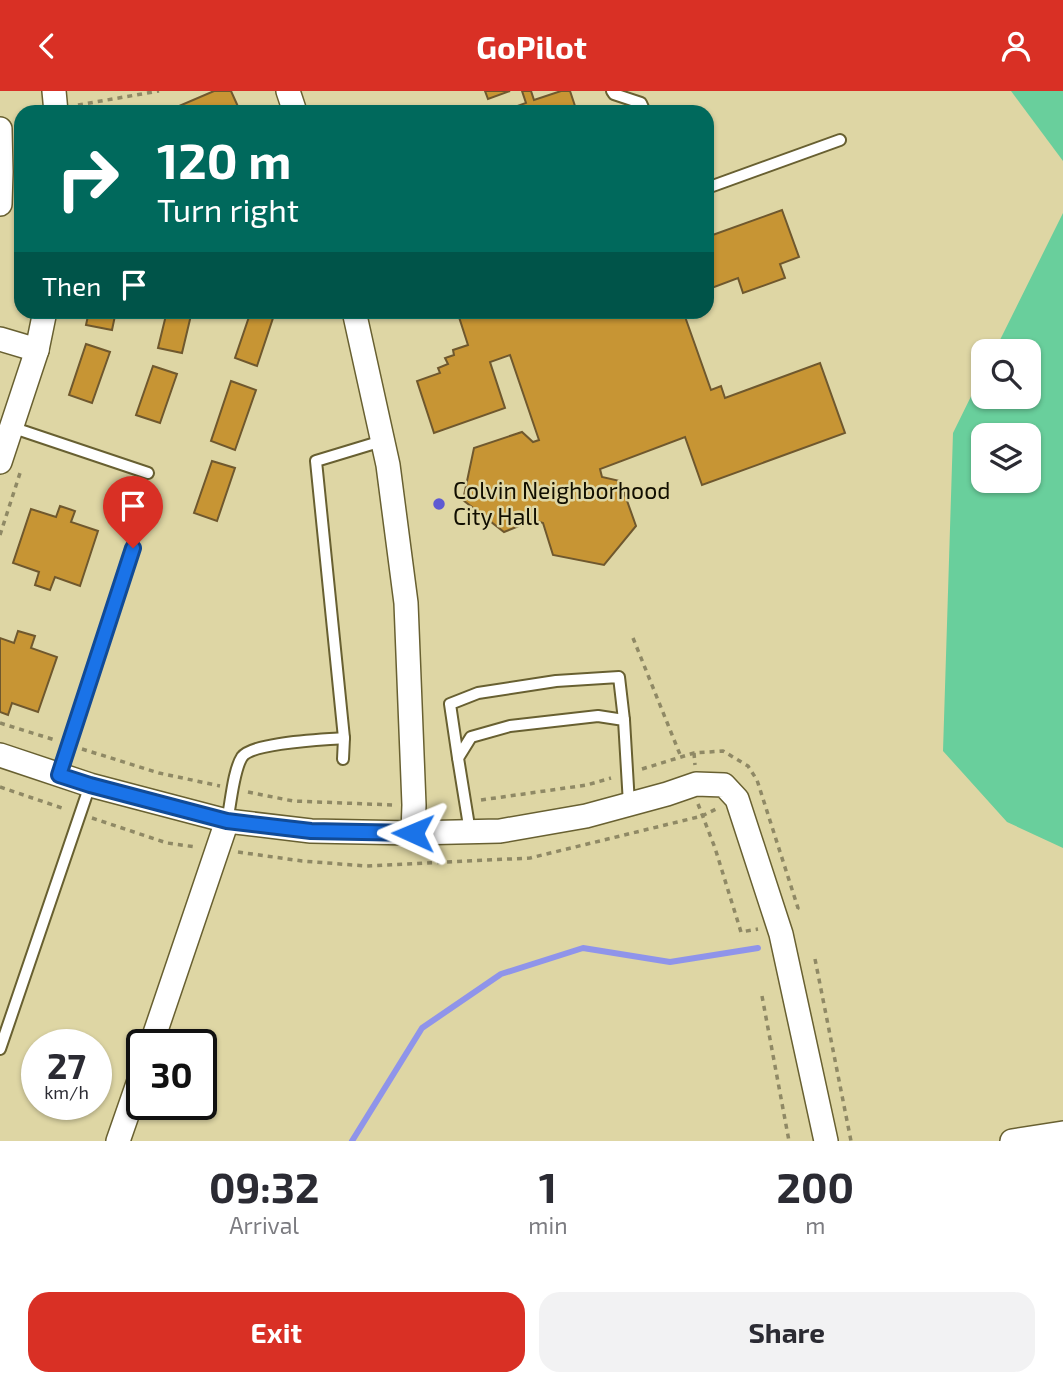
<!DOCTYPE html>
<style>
body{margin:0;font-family:"Exo 2",sans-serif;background:#f2f2f3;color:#2b2b33;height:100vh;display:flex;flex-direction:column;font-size:26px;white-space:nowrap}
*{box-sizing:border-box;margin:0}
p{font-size:23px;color:#7c7c81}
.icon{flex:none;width:38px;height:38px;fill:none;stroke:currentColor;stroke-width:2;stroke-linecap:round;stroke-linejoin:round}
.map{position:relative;height:1050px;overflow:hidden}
.sheet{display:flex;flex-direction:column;background:#fff;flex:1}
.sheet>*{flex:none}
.banner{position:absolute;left:14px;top:14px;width:700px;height:214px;border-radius:21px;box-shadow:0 2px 5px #0004;background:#00695c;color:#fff;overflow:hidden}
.tools{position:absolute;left:971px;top:248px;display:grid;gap:14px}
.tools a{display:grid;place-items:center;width:70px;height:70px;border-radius:14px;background:#fff;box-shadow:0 2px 5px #0004;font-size:35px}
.speed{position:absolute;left:21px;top:938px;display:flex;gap:14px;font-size:35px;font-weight:700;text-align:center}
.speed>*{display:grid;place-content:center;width:91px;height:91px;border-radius:50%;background:#fff;box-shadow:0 2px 5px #0004;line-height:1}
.speed small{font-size:18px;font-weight:400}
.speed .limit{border:4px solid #111;border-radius:10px;background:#fff;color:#111}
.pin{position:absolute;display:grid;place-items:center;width:60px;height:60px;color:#fff;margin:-72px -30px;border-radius:50% 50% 50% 0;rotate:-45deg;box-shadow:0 0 7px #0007}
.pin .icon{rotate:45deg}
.me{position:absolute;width:77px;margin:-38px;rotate:271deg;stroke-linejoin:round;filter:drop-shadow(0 0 5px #0008)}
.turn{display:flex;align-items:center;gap:24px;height:147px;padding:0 28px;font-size:32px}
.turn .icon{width:91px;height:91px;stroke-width:2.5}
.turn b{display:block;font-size:49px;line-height:60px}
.then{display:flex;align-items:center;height:66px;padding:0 28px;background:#0003;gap:14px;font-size:26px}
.eta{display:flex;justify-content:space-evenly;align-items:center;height:119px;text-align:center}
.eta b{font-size:42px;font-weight:700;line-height:49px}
.primary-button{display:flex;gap:14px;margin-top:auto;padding:14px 28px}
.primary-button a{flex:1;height:80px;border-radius:21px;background:#d93025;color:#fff;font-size:28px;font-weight:700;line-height:80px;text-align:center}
.primary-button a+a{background:#f2f2f3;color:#2b2b33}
header{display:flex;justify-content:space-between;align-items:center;height:91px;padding:0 28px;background:#d93025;color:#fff;font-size:32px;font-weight:700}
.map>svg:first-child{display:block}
.green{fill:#69cf9c;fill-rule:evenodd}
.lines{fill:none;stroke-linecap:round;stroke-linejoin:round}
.stream{stroke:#8f94ea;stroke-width:6}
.building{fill:#c79534;stroke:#6f582e;stroke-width:2}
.service-casing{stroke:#686031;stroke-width:14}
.minor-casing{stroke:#686031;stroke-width:26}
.path{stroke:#8f8965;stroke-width:3.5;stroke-dasharray:5 5;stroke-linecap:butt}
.service{stroke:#fff;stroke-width:10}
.minor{stroke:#fff;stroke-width:23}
.route-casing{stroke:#114b97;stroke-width:18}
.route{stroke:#1a73e8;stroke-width:12}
.poi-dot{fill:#5e5ad2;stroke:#ded6a4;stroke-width:2.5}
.labels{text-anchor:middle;stroke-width:5;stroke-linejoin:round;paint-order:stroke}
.poi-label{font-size:23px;fill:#110e00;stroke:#ded6a4;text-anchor:start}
</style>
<header><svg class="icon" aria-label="back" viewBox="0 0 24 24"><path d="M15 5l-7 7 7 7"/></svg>GoPilot<svg class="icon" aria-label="person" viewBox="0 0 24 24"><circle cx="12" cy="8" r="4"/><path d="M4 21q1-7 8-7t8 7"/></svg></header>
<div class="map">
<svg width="1063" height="1050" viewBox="0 0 1063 1050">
<rect width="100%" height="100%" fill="#ded6a4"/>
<!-- green -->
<g class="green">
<polygon points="1011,0 1063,0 1063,70"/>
<path d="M1063,122V757L1007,731L943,660L953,342L983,281L984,306H1029V261H994ZM984,345H1029V390H984Z"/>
</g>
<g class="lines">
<!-- stream -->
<polyline class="stream" points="352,1050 422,937 501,883 583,857 670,871 758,857"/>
</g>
<!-- building -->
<g class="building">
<polygon points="214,0 231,0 240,20 237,21 182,21 179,15"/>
<polygon points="485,0 510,0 488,8"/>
<polygon points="522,0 531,0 534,9 561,0 570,0 577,21 500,21 526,12"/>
<polygon points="782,119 799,166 780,173 785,187 743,202 738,187 709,198 707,192 707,146"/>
<polygon points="89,220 116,220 112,239 86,234"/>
<polygon points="167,220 192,220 182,262 158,257"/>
<polygon points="251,220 263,220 274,224 257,275 235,267"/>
<polygon points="683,220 711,299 721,295 725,307 820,272 845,342 702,394 685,346 600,378 602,386 620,390 636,435 604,474 553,464 543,432 534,429 504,441 463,409 474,357 522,341 533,351 539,349 510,264 490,271 505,317 434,342 417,290 440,282 438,277 448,273 445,267 454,264 453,259 468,254 459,226 475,220"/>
<polygon points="86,253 110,261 92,312 69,304"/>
<polygon points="153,275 177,283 160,332 136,324"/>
<polygon points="231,290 256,299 235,359 211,350"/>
<polygon points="212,370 235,377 217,430 194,422"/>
<polygon points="60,415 75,420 71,431 98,440 80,495 55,486 50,499 35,494 39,481 13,472 31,418 56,426"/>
<polygon points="18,540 35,545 31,557 57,566 38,621 12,612 8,624 0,621 0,547 14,552"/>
</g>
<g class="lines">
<defs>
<g id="service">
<polyline points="612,0 614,3 641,12 645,21"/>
<polyline points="707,97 840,49"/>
<polyline points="11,336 148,382"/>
<polyline points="458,667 450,613 478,602 556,590 619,586 624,629"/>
<polyline points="343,668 344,647 316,370 382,350"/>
<polyline points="59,684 133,457"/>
<path d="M227,730C231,713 233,680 242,666C253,651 324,649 344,647"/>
<polyline points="470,741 458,667 471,646 510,635 598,625 624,629 629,713"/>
<polyline points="0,958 90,694"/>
</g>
<g id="minor">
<polyline points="54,0 56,21"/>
<polyline points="288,0 295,21"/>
<polyline points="0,38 1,81 0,113"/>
<polyline points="354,220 388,374 406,512 414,714 413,742"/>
<polyline points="0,248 37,259"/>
<polyline points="0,371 37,259 45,220"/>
<polyline points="0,664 90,694 227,730 311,740 413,742 500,740 586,725 667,703 696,693 724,694 737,708 781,843 826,1050"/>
<polyline points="151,954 227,730"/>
<polyline points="118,1050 142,981"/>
<polyline points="1012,1050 1063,1042"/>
</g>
</defs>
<!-- service casing -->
<use href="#service" class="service-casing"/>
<!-- minor casing -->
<use href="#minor" class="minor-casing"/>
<!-- path -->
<g class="path">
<polyline points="78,14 159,0"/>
<polyline points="0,444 21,379"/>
<polyline points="633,547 681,666"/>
<polyline points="0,632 55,649"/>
<polyline points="82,658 159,682 220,695"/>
<polyline points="694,662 695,674"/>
<polyline points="642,678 694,662 723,660 748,675 757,689 798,817 795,822"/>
<polyline points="0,696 65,718"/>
<polyline points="248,701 293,710 393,714"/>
<polyline points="481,709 587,694 611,687"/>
<polyline points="698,713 715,757 741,841 758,838"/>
<polyline points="92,727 167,752 196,756"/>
<polyline points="238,761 302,770 366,775 530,767 702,725 716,718"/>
<polyline points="815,868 851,1050"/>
<polyline points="762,905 789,1050"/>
</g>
<!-- service -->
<use href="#service" class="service"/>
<!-- minor -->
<use href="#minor" class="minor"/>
</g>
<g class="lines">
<defs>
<polyline id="route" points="133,457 59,684 90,694 227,730 311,740 413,742"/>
</defs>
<!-- route casing -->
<use href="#route" class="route-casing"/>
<!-- route -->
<use href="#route" class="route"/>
</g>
<!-- markers -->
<circle class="poi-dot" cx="439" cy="413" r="7"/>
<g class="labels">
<!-- poi labels -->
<g class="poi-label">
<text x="453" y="408">Colvin Neighborhood<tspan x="453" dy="26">City Hall</tspan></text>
</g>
</g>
</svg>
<div class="tools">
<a><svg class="icon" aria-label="search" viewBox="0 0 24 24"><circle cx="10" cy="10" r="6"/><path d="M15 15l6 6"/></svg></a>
<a><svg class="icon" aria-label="layers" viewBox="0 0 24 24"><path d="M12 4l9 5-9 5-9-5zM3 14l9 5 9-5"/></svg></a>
</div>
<div class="speed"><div>27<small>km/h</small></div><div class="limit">30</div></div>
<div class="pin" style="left:133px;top:457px;background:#d93025"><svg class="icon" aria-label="arrive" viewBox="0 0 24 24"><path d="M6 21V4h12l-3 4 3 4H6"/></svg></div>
<svg class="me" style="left:413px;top:742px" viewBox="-20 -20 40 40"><path d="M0-17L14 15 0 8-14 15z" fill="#1a73e8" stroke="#fff" stroke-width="4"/></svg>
<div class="banner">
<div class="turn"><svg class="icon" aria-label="right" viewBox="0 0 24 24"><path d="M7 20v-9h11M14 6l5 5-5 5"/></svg><div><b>120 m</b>Turn right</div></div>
<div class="then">Then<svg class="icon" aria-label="arrive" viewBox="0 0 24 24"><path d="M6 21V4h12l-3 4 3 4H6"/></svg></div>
</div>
</div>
<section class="sheet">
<div class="eta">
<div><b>09:32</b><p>Arrival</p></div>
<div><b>1</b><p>min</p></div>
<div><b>200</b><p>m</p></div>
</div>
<div class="primary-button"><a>Exit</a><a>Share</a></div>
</section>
